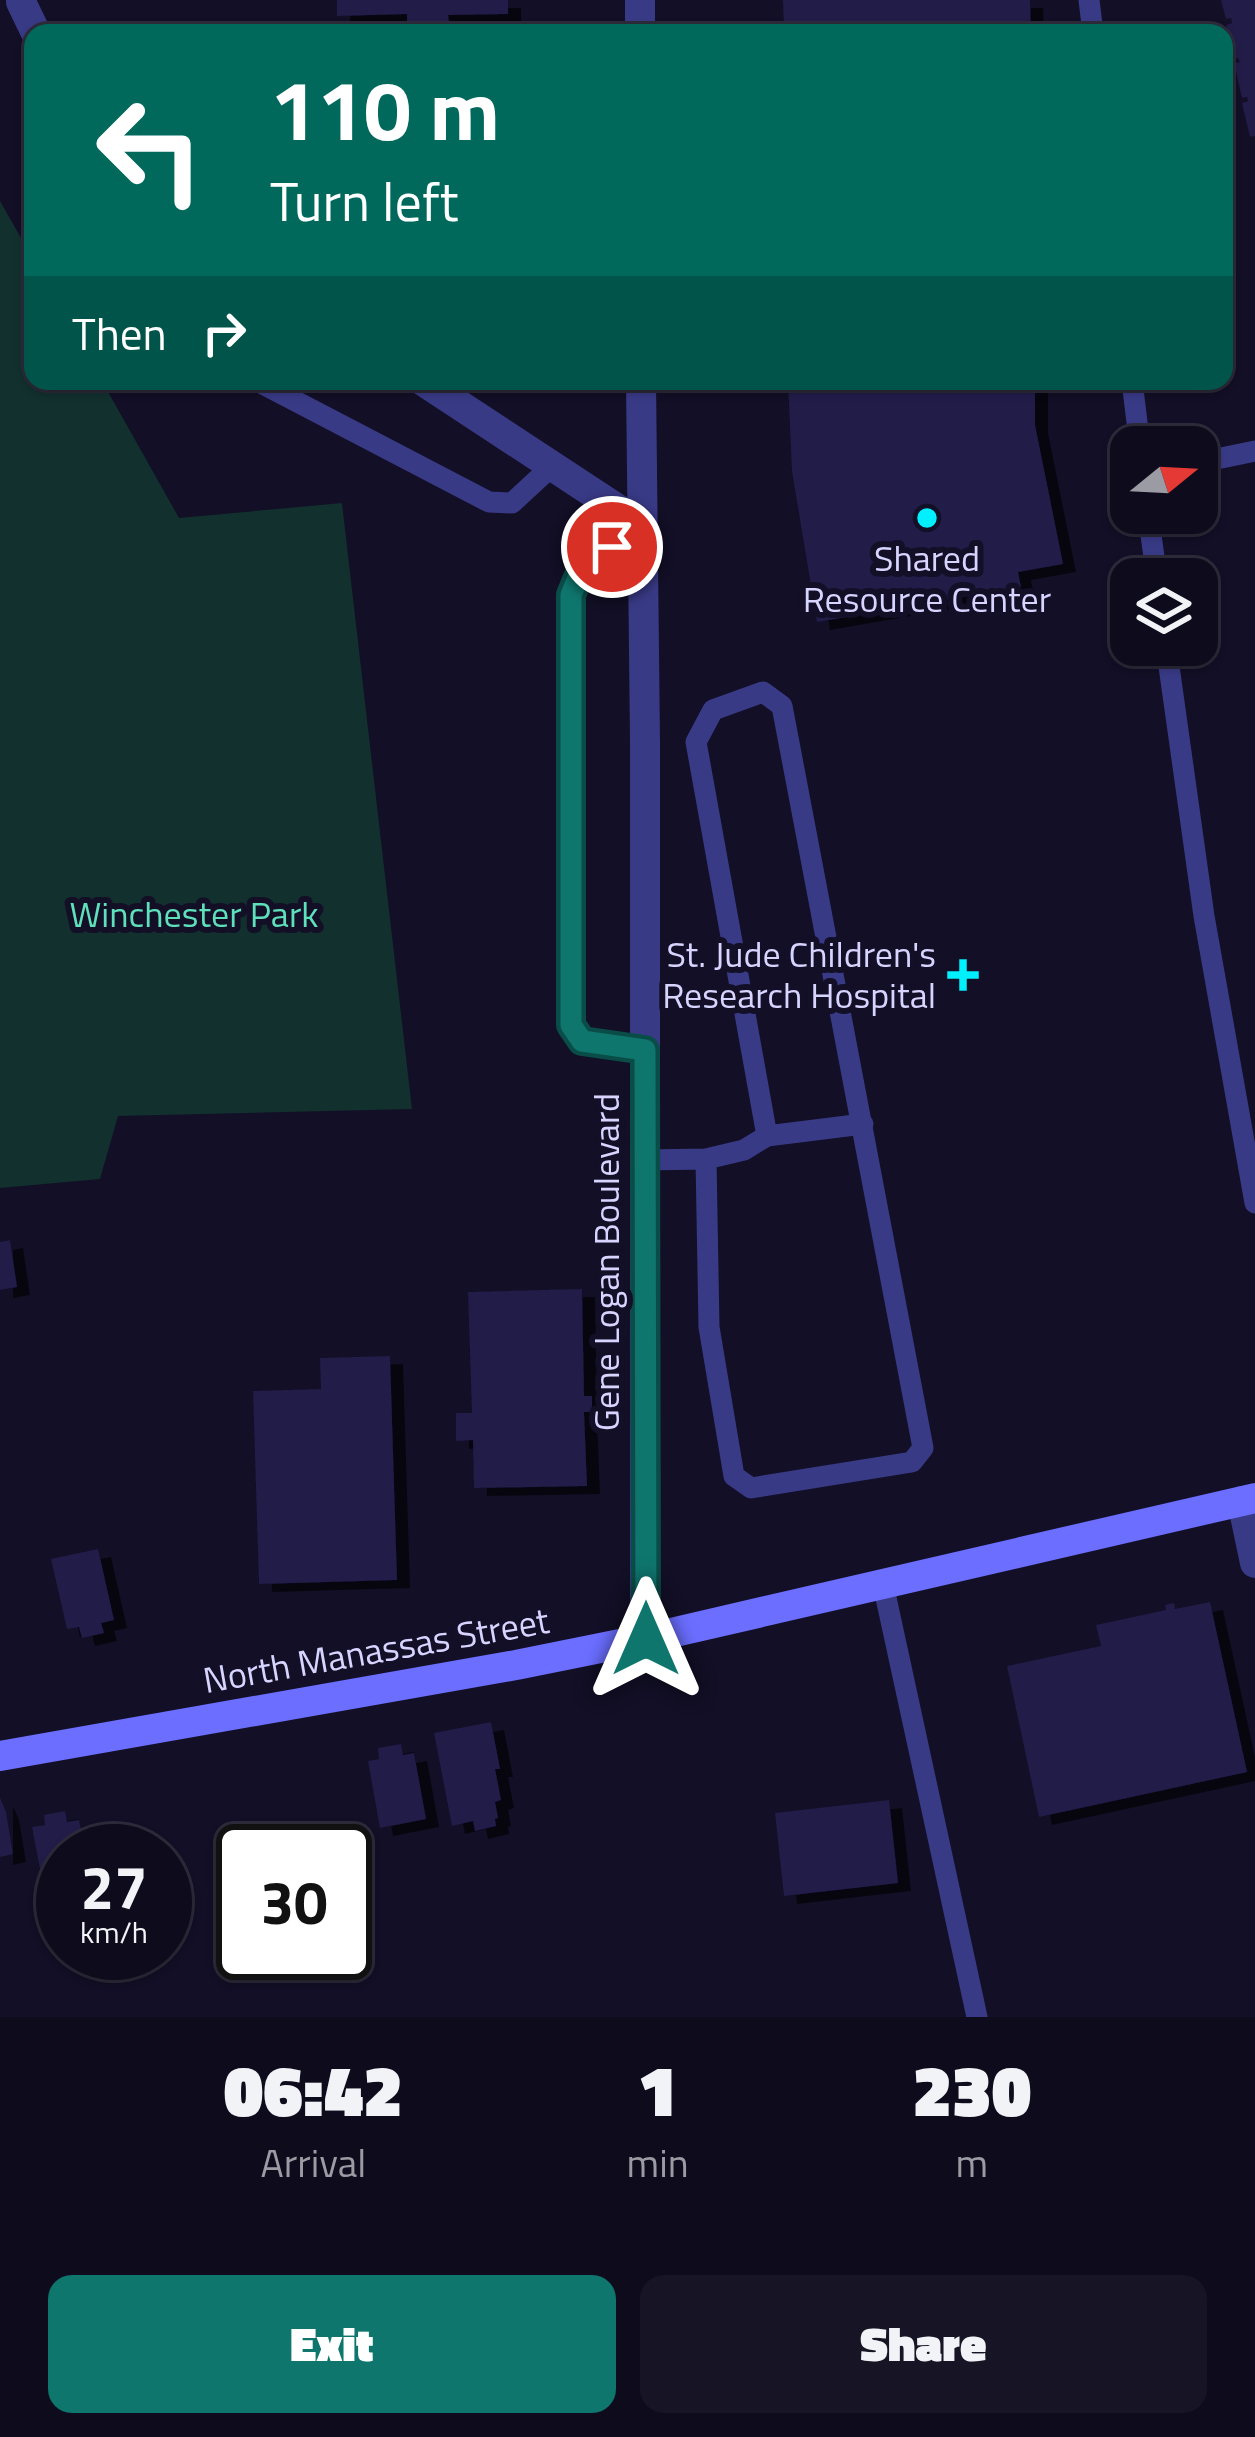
<!DOCTYPE html>
<style>
body{margin:0;font-family:"Titillium Web",sans-serif;background:#171425;color:#f1f3f6;height:100vh;display:flex;flex-direction:column;font-size:45px;white-space:nowrap}
*{box-sizing:border-box;margin:0}
p{font-size:39px;color:#9b9ba3}
.icon{flex:none;width:66px;height:66px;fill:none;stroke:currentColor;stroke-width:2;stroke-linecap:round;stroke-linejoin:round}
.map{position:relative;height:2017px;overflow:hidden}
.details{display:flex;flex-direction:column;background:#0e0b1c;flex:1}
.details>*{flex:none}
.hud{position:absolute;left:24px;top:24px;width:1209px;height:366px;border-radius:24px;box-shadow:0 3px 9px #0004,0 0 0 3px #2e2b3b;background:#00695c;color:#fff;overflow:hidden}
.needle{width:78px;rotate:72deg}
.buttons{position:absolute;left:1110px;top:426px;display:grid;gap:24px}
.buttons a{display:grid;place-items:center;width:108px;height:108px;border-radius:24px;background:#0e0b1c;box-shadow:0 3px 9px #0004,0 0 0 3px #2e2b3b;font-size:60px}
.speed{position:absolute;left:36px;top:1824px;display:flex;gap:24px;font-size:60px;font-weight:700;text-align:center}
.speed>*{display:grid;place-content:center;width:156px;height:156px;border-radius:50%;background:#0e0b1c;box-shadow:0 3px 9px #0004,0 0 0 3px #2e2b3b;line-height:1}
.speed small{font-size:30px;font-weight:400}
.speed .limit{border:6px solid #111;border-radius:18px;background:#fff;color:#111}
.pin{position:absolute;display:grid;place-items:center;width:102px;height:102px;color:#fff;margin:-51px;border:6px solid #fff;border-radius:50%;box-shadow:0 3px 12px #0007}
.me{position:absolute;width:132px;margin:-66px;rotate:0deg;stroke-linejoin:round;filter:drop-shadow(0 0 9px #0008)}
.turn{display:flex;align-items:center;gap:42px;height:252px;padding:0 48px;font-size:54px}
.turn .icon{width:156px;height:156px;stroke-width:2.5}
.turn b{display:block;font-size:84px;line-height:102px}
.then{display:flex;align-items:center;height:114px;padding:0 48px;background:#0003;gap:24px;font-size:45px}
.eta{display:flex;justify-content:space-evenly;align-items:center;height:204px;text-align:center}
.eta b{font-size:72px;font-weight:800;line-height:84px}
.button{display:flex;gap:24px;margin-top:auto;padding:24px 48px}
.button a{flex:1;height:138px;border-radius:24px;background:#0f766e;color:#fff;font-size:48px;font-weight:800;line-height:138px;text-align:center}
.button a+a{background:#171425;color:#f1f3f6}
.map>svg:first-child{display:block}
.green{fill:#12302e}
.building{fill:#221b48;filter:url(#shadow)}
.lines{fill:none;stroke-linecap:round;stroke-linejoin:round}
.lane{stroke:#393a86;stroke-width:21}
.street{stroke:#393a86;stroke-width:30}
.secondary{stroke:#6b6eff;stroke-width:30}
.route-casing{stroke:#0a4d48;stroke-width:30}
.route{stroke:#0f766e;stroke-width:21}
.poi-dot{fill:#00f0ff;stroke:#120f26;stroke-width:4.5}
.labels{text-anchor:middle;stroke-width:12;stroke-linejoin:round;paint-order:stroke}
.poi-label{font-size:36px;fill:#d7d4ff;stroke:#120f26}
.park-label{font-size:36px;fill:#5ee1bb;stroke:#120f26}
.street-label{font-size:36px;fill:#d7d4ff;stroke:#120f26}
</style>
<div class="map">
<svg width="1255" height="2017" viewBox="0 0 1255 2017">
<defs>
<filter id="shadow"><feDropShadow dx="13" dy="8" stdDeviation="0" flood-color="#0009"/></filter>
</defs>
<rect width="100%" height="100%" fill="#120f26"/>
<!-- green -->
<polygon class="green" points="0,201 33,259 33,381 102,381 179,518 342,503 412,1109 118,1116 100,1179 0,1188"/>
<!-- building -->
<g class="building">
<polygon points="337,0 508,0 508,14 448,15 449,23 407,24 407,14 337,16"/>
<polygon points="783,0 1030,0 1031,33 784,33"/>
<polygon points="1221,0 1255,0 1255,136 1250,137 1242,103 1248,101 1247,97 1242,98 1234,63 1240,62 1238,58 1234,59 1226,25 1232,23 1231,18 1226,19"/>
<polygon points="788,381 1035,381 1035,425 1063,564 1018,572 1021,587 817,622 792,471"/>
<polygon points="10,1240 17,1287 0,1290 0,1242"/>
<polygon points="582,1289 584,1396 592,1396 592,1412 584,1412 587,1486 474,1488 473,1440 456,1441 456,1413 472,1413 468,1292"/>
<polygon points="390,1356 397,1580 259,1584 253,1391 321,1389 320,1358"/>
<polygon points="98,1549 114,1620 101,1623 104,1633 82,1638 79,1627 67,1629 51,1559"/>
<polygon points="1210,1602 1247,1772 1039,1817 1007,1666 1101,1646 1096,1625 1166,1610 1165,1605 1174,1603 1175,1609"/>
<polygon points="491,1722 500,1769 495,1769 501,1800 495,1802 498,1818 495,1819 496,1826 475,1831 473,1821 452,1826 434,1733"/>
<polygon points="401,1744 403,1755 414,1753 426,1819 380,1828 368,1761 379,1759 378,1748"/>
<polygon points="0,1798 6,1812 13,1854 0,1857"/>
<polygon points="889,1800 898,1883 784,1896 775,1813"/>
<polygon points="65,1811 67,1822 79,1820 85,1851 63,1851 63,1891 45,1895 32,1827 45,1825 44,1815"/>
</g>
<g class="lines">
<!-- lane -->
<g class="lane">
<polyline points="1089,0 1093,33"/>
<polyline points="257,381 489,502 512,503 552,466"/>
<polyline points="1132,381 1140,447"/>
<polyline points="1197,463 1255,451"/>
<polyline points="1148,513 1157,579"/>
<polyline points="642,525 582,568 571,595 571,1025 582,1041 645,1050"/>
<polyline points="1166,645 1204,916 1255,1203"/>
<polyline points="767,1136 863,1124"/>
<polyline points="645,1160 706,1159 709,1327 734,1476 751,1488 912,1462 923,1448 782,706 763,692 713,710 696,742 767,1136 744,1150 706,1159"/>
<polyline points="883,1584 977,2017"/>
</g>
<!-- street -->
<g class="street">
<polyline points="640,0 640,33"/>
<polyline points="21,2 36,33"/>
<polyline points="423,381 642,525"/>
<polyline points="641,381 645,741 645,1639"/>
<polyline points="1242,1501 1255,1563"/>
</g>
<!-- secondary -->
<polyline class="secondary" points="0,1756 516,1665 645,1639 1255,1498"/>
</g>
<g class="lines">
<defs>
<polyline id="route" points="612,547 582,568 571,595 571,1025 582,1041 645,1050 646,1639"/>
</defs>
<!-- route casing -->
<use href="#route" class="route-casing"/>
<!-- route -->
<use href="#route" class="route"/>
</g>
<!-- markers -->
<g class="poi-dot">
<circle cx="927" cy="518" r="12"/>
<path d="M957 957h12v12h12v12h-12v12h-12v-12h-12v-12h12z"/>
</g>
<g class="labels">
<!-- poi labels -->
<g class="poi-label">
<text x="927" y="571">Shared<tspan x="927" dy="41">Resource Center</tspan></text>
<text x="936" y="967" text-anchor="end">St. Jude Children's<tspan x="936" dy="41">Research Hospital</tspan></text>
</g>
<!-- park labels -->
<g class="park-label">
<text x="194" y="927">Winchester Park</text>
</g>
<!-- street labels -->
<g class="street-label">
<text transform="translate(606 1262) rotate(-90)" y="13">Gene Logan Boulevard</text>
<text transform="translate(376 1650) rotate(-10)" y="13">North Manassas Street</text>
</g>
</g>
</svg>
<div class="buttons">
<a><svg class="needle" viewBox="-14 -14 28 28"><path d="M0-13l5 13h-10z" fill="#e53935"/><path d="M0 13l5-13h-10z" fill="#9b9ba3"/></svg></a>
<a><svg class="icon" aria-label="layers" viewBox="0 0 24 24"><path d="M12 4l9 5-9 5-9-5zM3 14l9 5 9-5"/></svg></a>
</div>
<div class="speed"><div>27<small>km/h</small></div><div class="limit">30</div></div>
<div class="pin" style="left:612px;top:547px;background:#d93025"><svg class="icon" aria-label="arrive" viewBox="0 0 24 24"><path d="M6 21V4h12l-3 4 3 4H6"/></svg></div>
<svg class="me" style="left:646px;top:1639px" viewBox="-20 -20 40 40"><path d="M0-17L14 15 0 8-14 15z" fill="#0f766e" stroke="#fff" stroke-width="4"/></svg>
<div class="hud">
<div class="turn"><svg class="icon" aria-label="left" viewBox="0 0 24 24"><path d="M17 20v-9H6M10 6l-5 5 5 5"/></svg><div><b>110 m</b>Turn left</div></div>
<div class="then">Then<svg class="icon" aria-label="right" viewBox="0 0 24 24"><path d="M7 20v-9h11M14 6l5 5-5 5"/></svg></div>
</div>
</div>
<section class="details">
<div class="eta">
<div><b>06:42</b><p>Arrival</p></div>
<div><b>1</b><p>min</p></div>
<div><b>230</b><p>m</p></div>
</div>
<div class="button"><a>Exit</a><a>Share</a></div>
</section>
